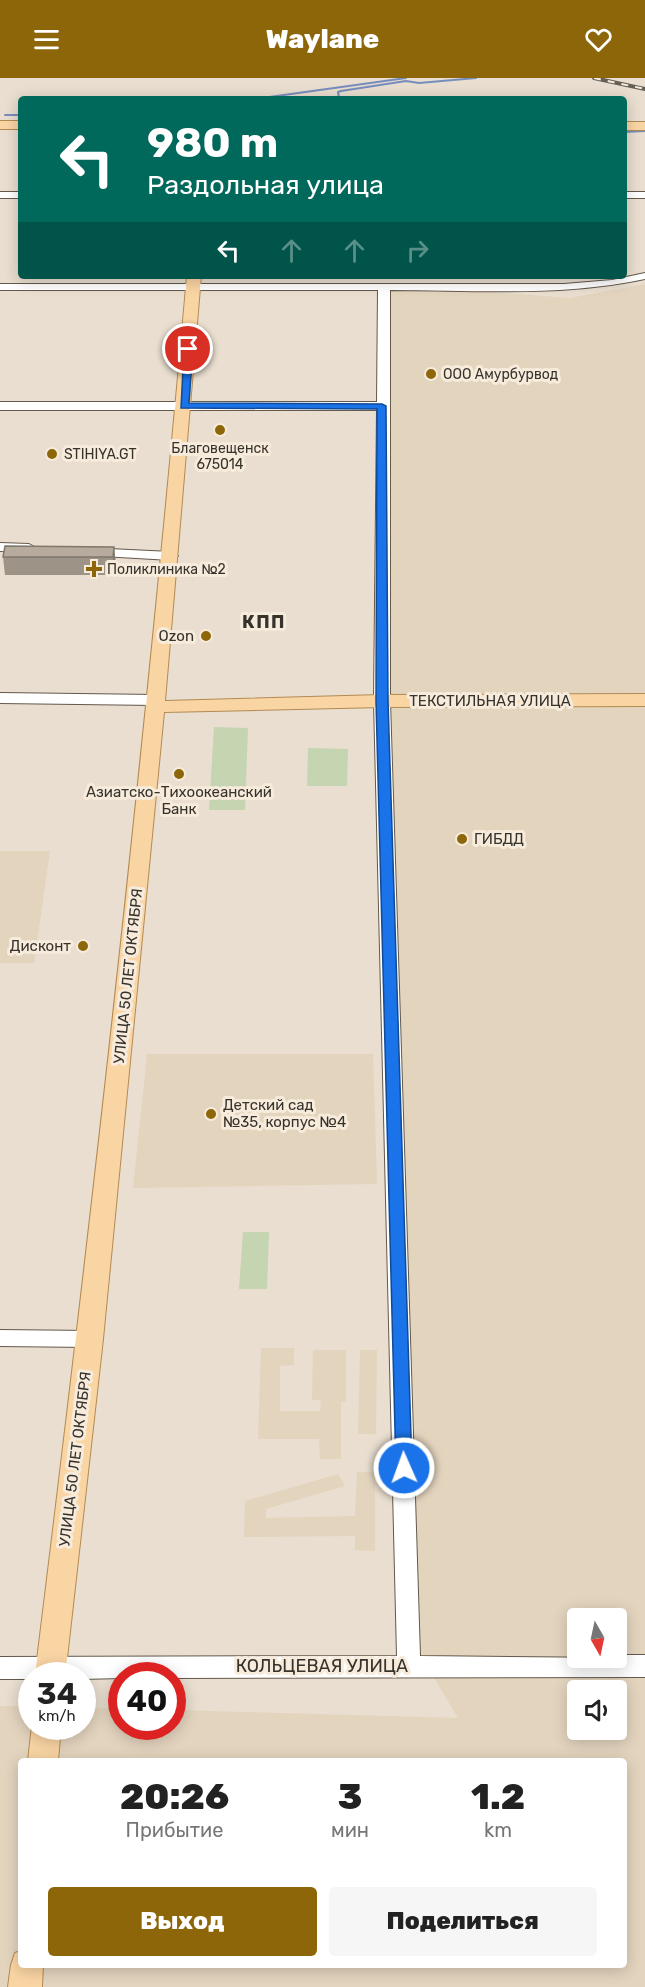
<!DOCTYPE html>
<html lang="ru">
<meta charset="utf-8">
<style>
body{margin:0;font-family:Rubik,sans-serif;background:#f6f6f6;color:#222;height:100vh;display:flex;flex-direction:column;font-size:22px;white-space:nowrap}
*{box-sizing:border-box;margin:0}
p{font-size:20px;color:#767676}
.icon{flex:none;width:33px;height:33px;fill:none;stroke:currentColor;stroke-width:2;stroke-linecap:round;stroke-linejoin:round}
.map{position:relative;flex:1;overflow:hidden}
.side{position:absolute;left:18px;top:1680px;width:609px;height:210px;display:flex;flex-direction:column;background:#fff;border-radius:6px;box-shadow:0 3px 15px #0003}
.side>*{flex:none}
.hud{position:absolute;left:18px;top:18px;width:609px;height:183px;border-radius:6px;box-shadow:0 3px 15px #0003;background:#00695c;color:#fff;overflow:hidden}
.needle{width:39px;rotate:171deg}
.buttons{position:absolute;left:567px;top:1530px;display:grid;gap:12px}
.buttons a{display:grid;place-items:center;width:60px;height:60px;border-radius:6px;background:#fff;box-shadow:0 3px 15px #0003;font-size:30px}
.speed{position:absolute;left:18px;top:1584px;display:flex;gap:12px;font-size:30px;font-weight:700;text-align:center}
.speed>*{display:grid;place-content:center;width:78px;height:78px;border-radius:50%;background:#fff;box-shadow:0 3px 15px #0003;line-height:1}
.speed small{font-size:15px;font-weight:400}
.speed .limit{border:9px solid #d22;background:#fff;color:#111}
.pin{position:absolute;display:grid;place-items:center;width:51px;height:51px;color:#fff;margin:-26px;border:3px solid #fff;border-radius:50%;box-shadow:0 2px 6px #0007}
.me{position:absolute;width:66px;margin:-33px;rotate:358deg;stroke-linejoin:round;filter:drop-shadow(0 0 4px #0008)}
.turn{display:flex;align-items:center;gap:21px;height:126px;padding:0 30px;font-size:27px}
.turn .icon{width:78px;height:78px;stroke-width:2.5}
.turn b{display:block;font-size:42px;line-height:51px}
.lanes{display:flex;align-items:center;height:57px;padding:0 30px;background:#0003;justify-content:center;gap:30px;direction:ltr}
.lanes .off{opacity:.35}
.eta{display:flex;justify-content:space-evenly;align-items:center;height:102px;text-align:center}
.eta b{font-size:36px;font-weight:800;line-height:42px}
.button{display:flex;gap:12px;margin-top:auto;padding:12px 30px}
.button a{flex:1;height:69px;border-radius:6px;background:#8d6609;color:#fff;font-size:24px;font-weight:800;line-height:69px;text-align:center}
.button a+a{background:#f6f6f6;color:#222}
header{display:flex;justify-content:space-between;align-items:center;height:78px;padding:0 30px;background:#8d6609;color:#fff;font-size:27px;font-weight:800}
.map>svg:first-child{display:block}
.built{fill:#e3d4be;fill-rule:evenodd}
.green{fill:#c5d5b2}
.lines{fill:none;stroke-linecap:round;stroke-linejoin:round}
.stream{stroke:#778dbd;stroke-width:2}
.minor-casing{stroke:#63594c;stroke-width:2}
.major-casing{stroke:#b38a53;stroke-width:2}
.minor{fill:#fff;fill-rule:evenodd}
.major{fill:#fad5a4;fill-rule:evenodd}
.rail-casing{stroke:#645e56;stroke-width:4}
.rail{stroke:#f7ebdc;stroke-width:2;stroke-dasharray:7;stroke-linecap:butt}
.wall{fill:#9d9386}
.shaded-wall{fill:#7f786d}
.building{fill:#b6ab9c;stroke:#7f786d;stroke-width:1.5}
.route{fill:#1a73e8;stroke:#114b97;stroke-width:1.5}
.poi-dot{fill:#8d6609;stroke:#f7ebdc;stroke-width:2}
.labels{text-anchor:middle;stroke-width:6;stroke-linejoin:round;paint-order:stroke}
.far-poi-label{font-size:14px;fill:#36322c;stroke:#f7ebdc;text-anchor:start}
.poi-label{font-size:15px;fill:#36322c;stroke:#f7ebdc;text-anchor:end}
.street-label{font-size:15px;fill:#36322c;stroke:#f7ebdc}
.far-district-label{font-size:18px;font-weight:bold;letter-spacing:1.5px;fill:#36322c;stroke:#f7ebdc}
.near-street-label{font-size:18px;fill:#36322c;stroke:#f7ebdc}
</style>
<header><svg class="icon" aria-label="menu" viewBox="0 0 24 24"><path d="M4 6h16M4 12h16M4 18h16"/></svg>Waylane<svg class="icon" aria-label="heart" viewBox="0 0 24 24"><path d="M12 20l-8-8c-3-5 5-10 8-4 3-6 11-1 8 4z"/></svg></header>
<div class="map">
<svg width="645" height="1909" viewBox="0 0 645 1909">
<rect width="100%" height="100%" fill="#e9decf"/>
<!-- built -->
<g class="built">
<path d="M645,206V1909H0V1628H31L32,1648H82L83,1629L121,1631L122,1648H172L173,1632L458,1640L405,1551L382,384L389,213H476L570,220ZM578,1540H616V1580H578ZM578,1612H616V1652H578ZM21,1683H624V1887H21Z"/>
<polygon points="0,773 50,773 34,885 0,885"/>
<polygon points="147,976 373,976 377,1106 133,1110"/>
<polygon points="261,1270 294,1270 294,1287 280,1288 280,1333 320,1333 321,1322 312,1322 313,1272 346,1272 346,1323 341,1324 341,1381 320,1381 319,1361 258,1361"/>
<polygon points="360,1272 377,1272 376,1356 358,1356"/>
<polygon points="357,1394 375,1394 375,1473 355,1472 355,1458 244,1459 245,1423 338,1396 345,1408 266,1431 266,1440 355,1438"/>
</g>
<!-- green -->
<g class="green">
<polygon points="214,649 248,650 245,732 209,732"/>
<polygon points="308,670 348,671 347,708 307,708"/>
<polygon points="243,1154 269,1154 267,1211 239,1211"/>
</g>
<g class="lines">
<!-- stream -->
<g class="stream">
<polyline points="255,21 406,0"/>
<polyline points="331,21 339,20 338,14 341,13 406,3 419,5 476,0"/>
<polyline points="5,37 21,37"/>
<polyline points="624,54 645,53"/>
</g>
<defs>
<g id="minor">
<rect x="0" y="114" width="21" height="6"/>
<rect x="624" y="114" width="21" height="6"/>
<path d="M645,195V201C562,219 474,212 390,212V623L420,1578L616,1580V1577H645V1599L172,1600V1598H122V1600L82,1601V1598H32V1601H0V1579L397,1578L374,623L377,332H0V324H377L378,212H0V206H564L612,202Z"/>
<polygon points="0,465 29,466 36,470 29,474 0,473"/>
<polygon points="89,470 171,474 178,478 171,482 84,477 82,474"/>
<polygon points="0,615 156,617 164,622 156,627 0,625"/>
<polygon points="0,1252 90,1253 97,1255 100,1261 97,1267 90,1269 0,1268"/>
</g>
<g id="major">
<rect x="0" y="43" width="21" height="8"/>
<rect x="624" y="44" width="21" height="8"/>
<path d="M187,198H201L165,623L382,617L645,616V628L382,629L164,634L103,1261L65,1598H35C93,1132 146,665 187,198Z"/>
<polygon points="32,1647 61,1648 58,1683 28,1683"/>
<polygon points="21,1873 21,1887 43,1887 42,1909 8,1909 11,1887 15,1875"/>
</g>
</defs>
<!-- minor casing -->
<use href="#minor" class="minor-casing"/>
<!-- major casing -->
<use href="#major" class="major-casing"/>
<!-- minor -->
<use href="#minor" class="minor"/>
<!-- major -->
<use href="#major" class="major"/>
<defs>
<polyline id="rail" points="594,0 645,11"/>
</defs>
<!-- rail casing -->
<use href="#rail" class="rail-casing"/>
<!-- rail -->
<use href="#rail" class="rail"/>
</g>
<!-- wall -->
<polygon class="wall" points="114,469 116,488 115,497 5,497 3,479"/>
<!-- shaded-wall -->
<polygon class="shaded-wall" points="114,469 116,488 115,497 113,479"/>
<!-- building -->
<polygon class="building" points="5,468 114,469 113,479 3,479"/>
<!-- route -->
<polygon class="route" points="188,268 193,271 189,325 382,326 386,328 388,623 412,1390 410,1395 398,1395 396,1390 376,623 377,331 181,330 184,271"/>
<!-- markers -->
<g class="poi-dot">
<circle cx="431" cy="296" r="6"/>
<circle cx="220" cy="352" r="6"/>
<circle cx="52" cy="376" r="6"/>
<path d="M91 482h6v6h6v6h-6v6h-6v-6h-6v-6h6z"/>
<circle cx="206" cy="558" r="6"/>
<circle cx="179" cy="696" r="6"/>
<circle cx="462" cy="761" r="6"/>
<circle cx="83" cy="868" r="6"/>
<circle cx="211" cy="1036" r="6"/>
</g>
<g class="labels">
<!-- far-poi labels -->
<g class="far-poi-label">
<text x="443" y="301">ООО Амурбурвод</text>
<text x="220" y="375" text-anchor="middle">Благовещенск<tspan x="220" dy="16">675014</tspan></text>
<text x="64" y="381">STIHIYA.GT</text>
<text x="107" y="496">Поликлиника №2</text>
</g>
<!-- poi labels -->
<g class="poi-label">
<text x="194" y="563">Ozon</text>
<text x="179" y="719" text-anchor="middle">Азиатско-Тихоокеанский<tspan x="179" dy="17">Банк</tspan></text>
<text x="474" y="766" text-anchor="start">ГИБДД</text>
<text x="71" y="873">Дисконт</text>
<text x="223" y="1032" text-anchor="start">Детский сад<tspan x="223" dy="17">№35, корпус №4</tspan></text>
</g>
<!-- street labels -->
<g class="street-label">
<text x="490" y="628">ТЕКСТИЛЬНАЯ УЛИЦА</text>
<text transform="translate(128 898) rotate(-84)" y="5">УЛИЦА 50 ЛЕТ ОКТЯБРЯ</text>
<text transform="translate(75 1381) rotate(-83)" y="5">УЛИЦА 50 ЛЕТ ОКТЯБРЯ</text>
</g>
<!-- far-district labels -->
<g class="far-district-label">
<text x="264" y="550">КПП</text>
</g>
<!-- near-street labels -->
<g class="near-street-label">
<text x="322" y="1594">КОЛЬЦЕВАЯ УЛИЦА</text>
</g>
</g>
</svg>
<div class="buttons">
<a><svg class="needle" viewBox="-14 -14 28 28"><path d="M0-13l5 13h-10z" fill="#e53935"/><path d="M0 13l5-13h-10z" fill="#767676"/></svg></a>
<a><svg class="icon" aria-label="sound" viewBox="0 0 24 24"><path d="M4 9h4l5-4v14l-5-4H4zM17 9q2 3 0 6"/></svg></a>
</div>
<div class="speed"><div>34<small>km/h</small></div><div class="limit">40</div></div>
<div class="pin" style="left:188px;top:271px;background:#d93025"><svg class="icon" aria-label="arrive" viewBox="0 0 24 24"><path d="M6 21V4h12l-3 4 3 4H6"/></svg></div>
<svg class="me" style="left:404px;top:1390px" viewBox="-20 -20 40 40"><circle r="17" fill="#1a73e8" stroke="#fff" stroke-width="3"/><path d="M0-11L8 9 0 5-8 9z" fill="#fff"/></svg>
<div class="hud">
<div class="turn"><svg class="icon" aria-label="left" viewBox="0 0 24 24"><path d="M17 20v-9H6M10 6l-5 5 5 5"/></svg><div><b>980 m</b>Раздольная улица</div></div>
<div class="lanes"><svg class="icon" aria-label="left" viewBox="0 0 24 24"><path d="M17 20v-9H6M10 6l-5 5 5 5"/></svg><svg class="icon off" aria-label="ahead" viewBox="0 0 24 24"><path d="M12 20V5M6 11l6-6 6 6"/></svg><svg class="icon off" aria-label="ahead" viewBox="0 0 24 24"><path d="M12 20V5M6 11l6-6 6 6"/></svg><svg class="icon off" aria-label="right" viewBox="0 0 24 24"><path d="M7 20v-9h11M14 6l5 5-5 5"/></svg></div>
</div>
<section class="side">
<div class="eta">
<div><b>20:26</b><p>Прибытие</p></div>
<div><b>3</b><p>мин</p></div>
<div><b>1.2</b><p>km</p></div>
</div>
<div class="button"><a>Выход</a><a>Поделиться</a></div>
</section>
</div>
